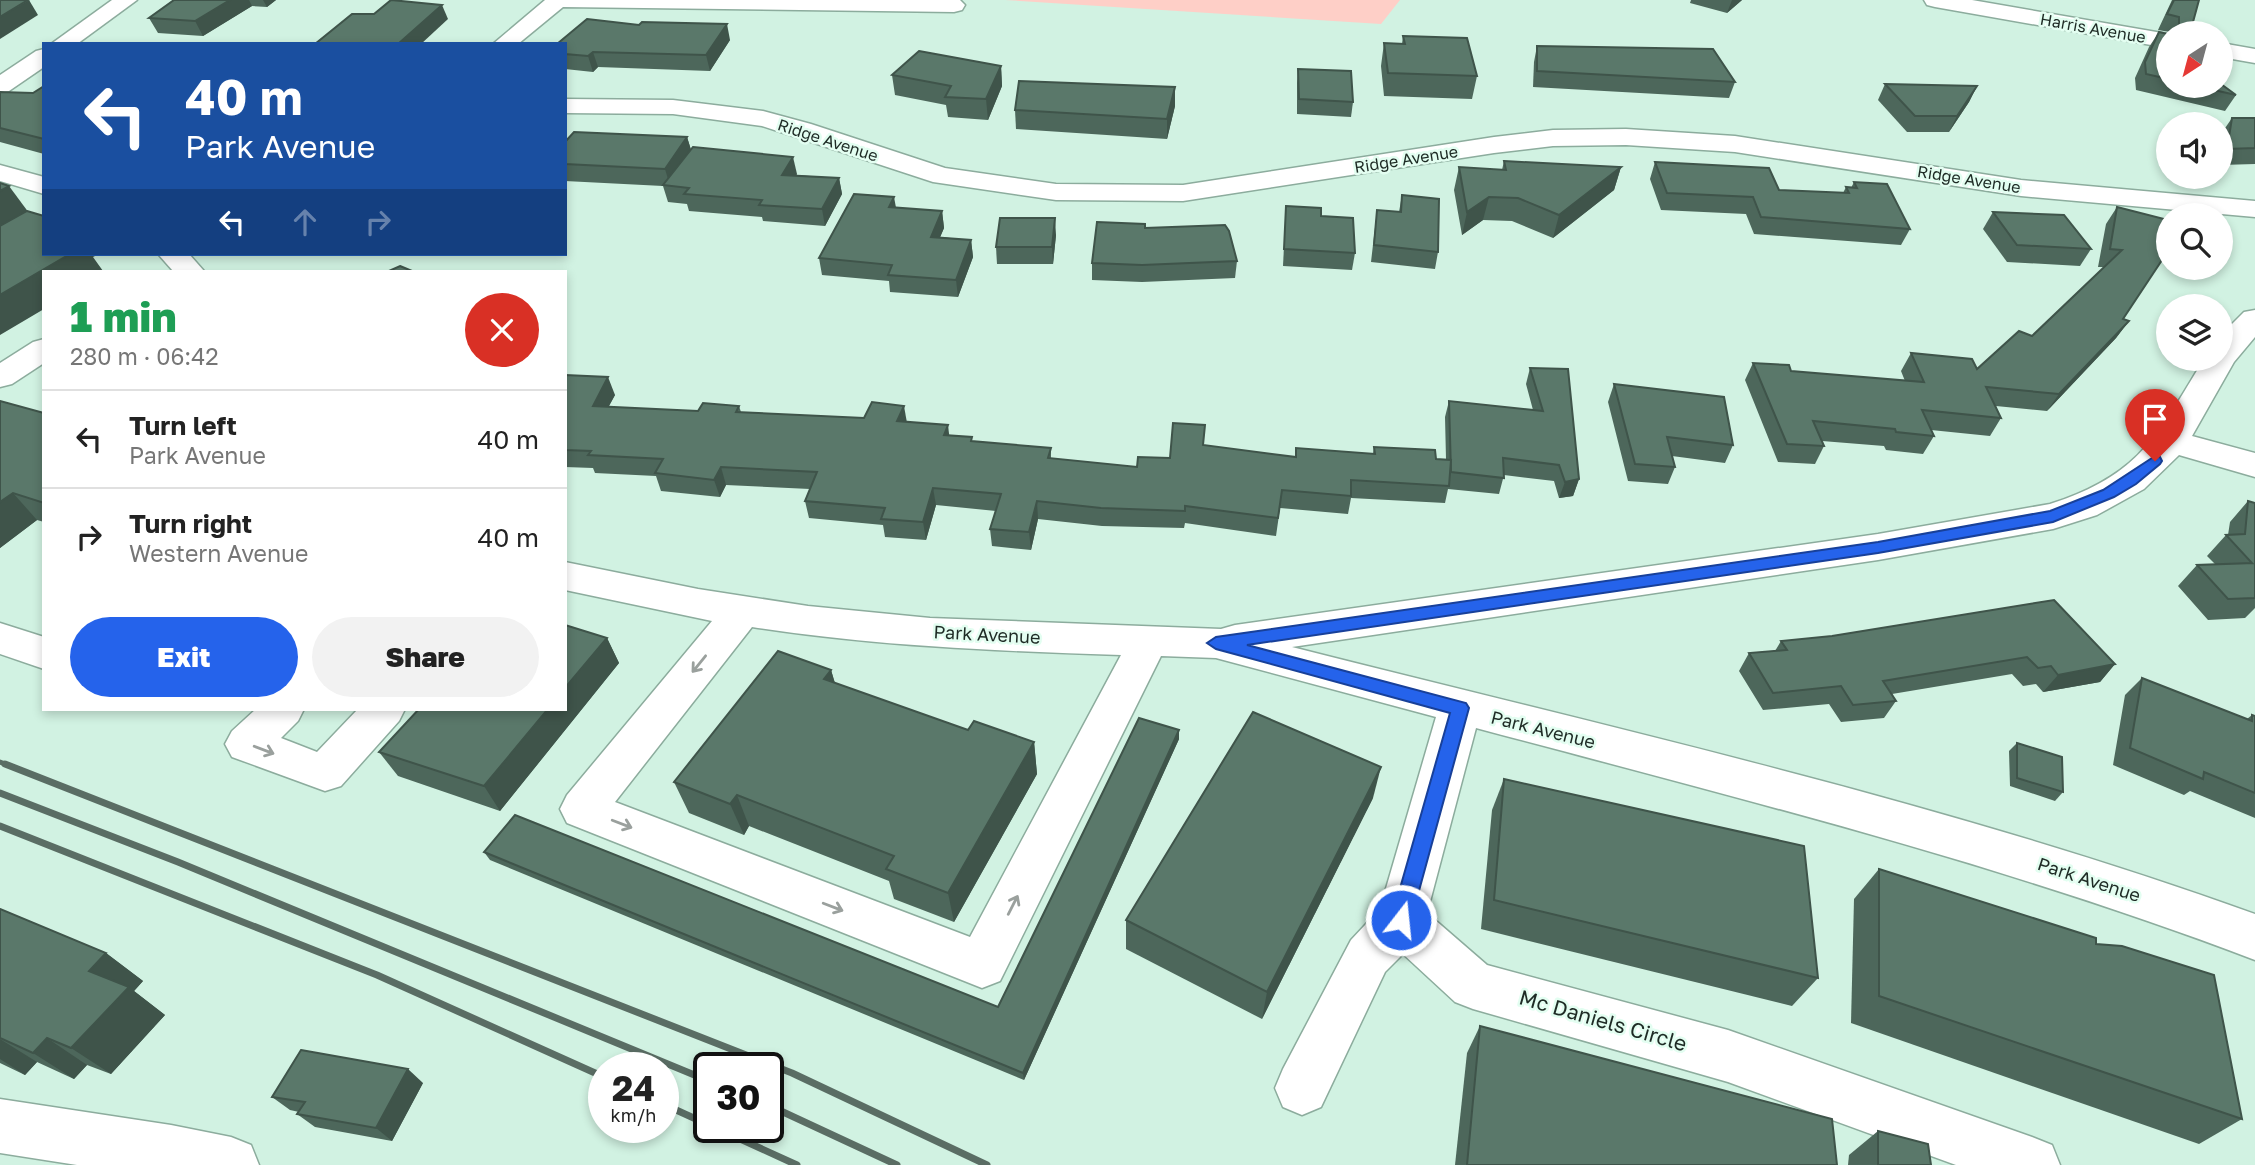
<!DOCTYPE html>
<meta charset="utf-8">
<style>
body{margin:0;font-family:"Golos Text",sans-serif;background:#f2f2f2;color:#222;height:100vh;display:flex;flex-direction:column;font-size:26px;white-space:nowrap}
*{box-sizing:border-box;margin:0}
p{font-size:23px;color:#767676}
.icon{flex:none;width:38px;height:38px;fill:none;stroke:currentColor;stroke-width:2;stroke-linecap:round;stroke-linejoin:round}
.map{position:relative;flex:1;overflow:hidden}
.sheet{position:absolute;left:42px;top:270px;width:525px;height:441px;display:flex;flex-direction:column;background:#fff;border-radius:0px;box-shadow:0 4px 10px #0003}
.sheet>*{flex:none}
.top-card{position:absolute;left:42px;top:42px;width:525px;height:214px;border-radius:0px;box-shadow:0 4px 10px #0003;background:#1a4fa0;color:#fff;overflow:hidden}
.needle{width:46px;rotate:216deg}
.buttons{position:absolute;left:2156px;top:21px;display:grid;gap:14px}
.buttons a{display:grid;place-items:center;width:77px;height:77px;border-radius:50%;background:#fff;box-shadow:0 4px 10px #0003;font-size:35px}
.speed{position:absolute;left:588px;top:1052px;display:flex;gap:14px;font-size:35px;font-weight:700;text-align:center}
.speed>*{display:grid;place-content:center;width:91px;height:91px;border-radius:50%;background:#fff;box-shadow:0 4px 10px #0003;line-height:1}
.speed small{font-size:18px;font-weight:400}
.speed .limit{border:4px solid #111;border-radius:10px;background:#fff;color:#111}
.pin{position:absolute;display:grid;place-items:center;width:60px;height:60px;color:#fff;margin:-72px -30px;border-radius:50% 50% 50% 0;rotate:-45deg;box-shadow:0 0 7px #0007}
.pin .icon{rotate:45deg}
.me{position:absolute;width:77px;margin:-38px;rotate:16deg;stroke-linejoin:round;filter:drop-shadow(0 0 5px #0008)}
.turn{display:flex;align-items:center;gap:24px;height:147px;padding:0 28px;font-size:32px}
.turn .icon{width:91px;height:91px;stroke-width:2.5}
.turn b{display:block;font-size:49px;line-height:60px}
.lanes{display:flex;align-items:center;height:66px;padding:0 28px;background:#0003;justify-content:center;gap:35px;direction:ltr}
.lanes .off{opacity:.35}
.round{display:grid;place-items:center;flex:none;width:74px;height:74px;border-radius:37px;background:#f2f2f2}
.headline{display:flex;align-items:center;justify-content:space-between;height:119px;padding:0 28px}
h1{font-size:42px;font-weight:800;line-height:52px;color:#1e9e55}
.primary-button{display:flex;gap:14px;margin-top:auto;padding:14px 28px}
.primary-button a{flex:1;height:80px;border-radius:42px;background:#2563eb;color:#fff;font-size:28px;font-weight:800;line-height:80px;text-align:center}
.primary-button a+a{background:#f2f2f2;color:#222}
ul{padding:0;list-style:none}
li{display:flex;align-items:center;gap:21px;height:98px;padding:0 28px;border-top:2px solid #e0e0e0}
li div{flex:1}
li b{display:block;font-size:26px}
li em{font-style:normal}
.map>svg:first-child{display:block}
.green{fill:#fecfc7}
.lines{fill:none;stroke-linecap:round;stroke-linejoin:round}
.minor-casing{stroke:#8cac9d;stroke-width:3}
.minor{fill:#fff;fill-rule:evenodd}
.rail-far1{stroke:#5a6d64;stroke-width:5}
.rail{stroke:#5a6d64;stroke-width:7}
.wall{fill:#4d675b}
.shaded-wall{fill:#3f544a}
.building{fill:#5a786a;stroke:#3f544a;stroke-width:2}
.oneway{stroke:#9aa09d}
.route{fill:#2563eb;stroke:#184099;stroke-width:2}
.labels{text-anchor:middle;stroke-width:5;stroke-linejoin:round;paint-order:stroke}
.far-street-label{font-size:16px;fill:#1e2b25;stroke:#e3fef1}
.street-label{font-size:18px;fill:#1e2b25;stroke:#e3fef1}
.near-street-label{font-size:21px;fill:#1e2b25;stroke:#e3fef1}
</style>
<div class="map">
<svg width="2255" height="1165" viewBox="0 0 2255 1165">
<rect width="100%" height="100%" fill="#d1f2e2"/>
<!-- green -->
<polygon class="green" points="1005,0 1400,0 1381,24"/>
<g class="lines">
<defs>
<g id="minor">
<polygon points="112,0 137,0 77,44 51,44"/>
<polygon points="545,0 960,0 965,5 962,10 954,12 563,7 518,44 493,44"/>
<polygon points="1924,0 1972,0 2168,34 2168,48 1935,7 1927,5"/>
<polygon points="2221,43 2255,49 2255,63 2221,57"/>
<polygon points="44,49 44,67 9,91 0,93 0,75 36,51"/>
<polygon points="565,99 673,100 763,111 811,124 945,168 1056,184 1183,185 1494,137 1553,130 1626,129 1735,136 2021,180 2255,201 2255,217 2021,196 1735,152 1626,145 1553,146 1494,153 1183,201 1056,200 933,182 762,126 673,114 565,113"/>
<polygon points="0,165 44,177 44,194 0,181"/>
<polygon points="158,254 189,254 204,271 173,271"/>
<path d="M2255,310V337L2234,362L2192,436L2255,453V477L2179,455L2144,489L2097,515L2053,529L1878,560L1292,647C1614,729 1942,801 2255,914V960C2001,863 1738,798 1476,728L1427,913L1487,965L1728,1030L2032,1137L2052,1145L2060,1165H1956L1728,1082L1473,1009L1455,1002L1403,954L1385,972L1321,1107L1302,1115L1283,1107L1275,1088L1283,1069L1351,940L1380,909L1436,717L1216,658L1161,656L1000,981L982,988L567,823L560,809L567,795L712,621L565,590V562L698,589L808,606L930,618L1221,629L1235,625L1878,534L2050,504C2141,475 2158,434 2204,359H2221L2223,333L2244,312ZM752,627C874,646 997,651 1121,655L970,937L615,802Z"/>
<polygon points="44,339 44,363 12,384 0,387 0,363 33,342"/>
<polygon points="0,623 44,637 44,669 0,654"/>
<polygon points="256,709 304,709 298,721 281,738 317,752 358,709 405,709 399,721 341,786 325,791 232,757 225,744 232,731"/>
<polygon points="0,1099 171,1125 231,1137 251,1145 259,1165 77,1165 0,1153"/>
</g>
</defs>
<!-- minor casing -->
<use href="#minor" class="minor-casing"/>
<!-- minor -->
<use href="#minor" class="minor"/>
<!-- rail-far1 -->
<polyline class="rail-far1" points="0,762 10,766"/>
<!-- rail -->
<g class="rail">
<polyline points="5,764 792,1073 987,1165"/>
<polyline points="0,793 178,862 709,1081"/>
<polyline points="0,826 377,975 604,1077"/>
<polyline points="663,1104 709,1125"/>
<polyline points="768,1105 897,1165"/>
<polyline points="714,1127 797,1165"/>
</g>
</g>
<!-- wall -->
<g class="wall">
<polygon points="174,0 276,0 267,7 252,6 203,36 158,33 149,18"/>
<polygon points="1691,0 1742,0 1727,13 1690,3"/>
<polygon points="2172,0 2199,0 2190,33 2170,33 2170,32 2158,30"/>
<polygon points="2159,32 2168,34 2168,86 2221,86 2236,95 2225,111 2136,90 2135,78 2149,47"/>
<polygon points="1403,36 1477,76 1472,99 1384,96 1381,66 1384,43 1402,44"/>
<polygon points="730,40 710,71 598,67 593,72 565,69 565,44"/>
<polygon points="1537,46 1735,82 1729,98 1533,87 1534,62"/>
<polygon points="1001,66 1002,86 988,120 948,117 946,105 895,95 892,75"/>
<polygon points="1298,69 1353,102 1351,117 1297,114 1297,83"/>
<polygon points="1885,84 1977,86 1969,102 1949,132 1907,132 1878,100"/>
<polygon points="44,86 44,154 0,142 0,92 33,93"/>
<polygon points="1175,87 1175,106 1167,139 1016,129 1015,110"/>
<polygon points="2232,118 2255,118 2255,164 2221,165 2221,134"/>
<polygon points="687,137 691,150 797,174 796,175 839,178 842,194 825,226 763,221 762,217 689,211 687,204 668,202 663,186 565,181 565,142"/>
<polygon points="1504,161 1621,167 1614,190 1553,238 1512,221 1483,220 1462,235 1454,190 1459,167 1502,170"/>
<polygon points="1655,162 1779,190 1843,193 1846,187 1851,188 1854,182 1910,229 1901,245 1754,234 1746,214 1661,210 1650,179"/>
<polygon points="1402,195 1438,252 1435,269 1371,262 1377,210 1399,212"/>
<polygon points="1286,206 1321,216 1355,253 1352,270 1283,266"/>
<polygon points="2117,207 2168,220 2123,319 2129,321 2116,338 2047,411 1996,406 2001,418 1990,436 1931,430 1934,436 1923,454 1886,450 1884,446 1822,441 1824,446 1815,464 1778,462 1745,380 1753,363 1791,371 1905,381 1901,371 1911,353 1977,369 2032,336 2105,267 2098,267 2106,224"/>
<polygon points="896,208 942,211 944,228 940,237 971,240 973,257 958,297 890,292 889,281 822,275 819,258"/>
<polygon points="1993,212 2091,249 2080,266 2007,262 1983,229"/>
<polygon points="1145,228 1237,261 1235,278 1142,282 1092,280 1092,263"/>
<polygon points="1056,235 1053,264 997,264 996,247"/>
<polygon points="1530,368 1579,479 1573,496 1559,498 1554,481 1504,475 1499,494 1448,489 1445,503 1351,498 1348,514 1280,508 1276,536 1185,523 1184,528 1102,526 1038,519 1031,550 992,546 990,529 996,511 936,505 926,540 885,537 883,525 809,518 805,501 810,489 726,485 720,497 661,491 656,476 595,473 593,468 565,467 565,375 615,395 608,407 698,411 739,406 741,412 907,422 949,436 973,441 1051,448 1051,459 1137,467 1170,458 1204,445 1295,457 1296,448 1373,454 1374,447 1436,459 1446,459 1445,417 1449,401 1533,410 1526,384"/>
<polygon points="1614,384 1733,445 1725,463 1672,456 1675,467 1668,484 1628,481 1608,402"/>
<polygon points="0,401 44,413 44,522 37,520 0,548"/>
<polygon points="2248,501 2255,503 2255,608 2245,618 2208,620 2178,586 2197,565 2215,564 2207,556 2226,535 2228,535 2230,522"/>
<polygon points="1832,636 2115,664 2100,682 2043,692 2036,684 2023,686 2012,674 1892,694 1896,701 1884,718 1841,722 1829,704 1763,710 1739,671 1749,653 1775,651 1781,641"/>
<polygon points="607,638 619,663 500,811 398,776 379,752"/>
<polygon points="831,670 835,683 968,730 1034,742 1037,774 954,922 894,899 889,881 749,826 744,835 689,813 674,782"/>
<polygon points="2142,678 2247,719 2252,715 2255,716 2255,818 2190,791 2184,795 2113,765 2125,695"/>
<polygon points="1179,730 1179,739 1024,1080 490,860 484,852 998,1007"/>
<polygon points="2017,743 2063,792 2055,801 2010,786 2009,751"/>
<polygon points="1504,779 1818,978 1792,1006 1481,929 1492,810"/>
<polygon points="1373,798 1262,1019 1126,949 1126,920"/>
<polygon points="1879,869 2096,944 2242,1119 2199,1144 1851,1023 1854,899"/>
<polygon points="0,909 106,953 143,981 134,991 165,1015 111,1074 87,1065 74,1079 37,1062 25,1075 0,1063"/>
<polygon points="1480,1026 1837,1165 1455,1165 1467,1053"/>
<polygon points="423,1083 392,1141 315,1127 297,1114 299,1112 290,1110 272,1097"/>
<polygon points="1878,1131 1931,1165 1848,1165 1849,1155"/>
</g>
<!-- shaded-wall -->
<g class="shaded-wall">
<polygon points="29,0 38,15 0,39 0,17"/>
<polygon points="230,0 249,0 252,6 203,36 195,21"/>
<polygon points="263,0 276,0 267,7"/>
<polygon points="1732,0 1742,0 1727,13"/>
<polygon points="442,5 448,19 421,44 398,44"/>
<polygon points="727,24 730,40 710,71 706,55"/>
<polygon points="593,52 598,67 593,72 588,56"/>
<polygon points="1001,66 1002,86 988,120 986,99"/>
<polygon points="1977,86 1969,102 1949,132 1957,116"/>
<polygon points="1175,87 1175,106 1167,139 1167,119"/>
<polygon points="687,137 692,153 670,186 665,169"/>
<polygon points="793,157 797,174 786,191 782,175"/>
<polygon points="1621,167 1614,190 1553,238 1559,215"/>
<polygon points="839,178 842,194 825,226 822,209"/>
<polygon points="9,186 29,213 0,237 0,191"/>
<polygon points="894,197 897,213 889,207"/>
<polygon points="1489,197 1483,220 1462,235 1467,212"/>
<polygon points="942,211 944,228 933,254 931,237"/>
<polygon points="1055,218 1056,235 1053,264 1052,247"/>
<polygon points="971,240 973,257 958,297 956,280"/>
<polygon points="69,254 99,254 93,257 103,271 44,271 44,309 0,335 0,295"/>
<polygon points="2129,321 2116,338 2047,411 2059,394"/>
<polygon points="608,377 615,395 600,423 593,406"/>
<polygon points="904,406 907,423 897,421"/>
<polygon points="948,425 950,442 944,435"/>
<polygon points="721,467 726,485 720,497 714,480"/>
<polygon points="1579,479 1573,496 1559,498 1565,482"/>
<polygon points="933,488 936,505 926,540 923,522"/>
<polygon points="13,493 37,520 0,548 0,502"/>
<polygon points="1037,501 1038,519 1031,550 1029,532"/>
<polygon points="607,638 619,663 500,811 484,786 548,709 565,709 565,688"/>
<polygon points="2115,664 2100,682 2043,692 2058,675"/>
<polygon points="831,670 840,702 824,679"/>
<polygon points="1179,730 1179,739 1024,1080 1023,1073"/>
<polygon points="1034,742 1037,774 954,922 948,893"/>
<polygon points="1381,767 1373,798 1262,1019 1267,992"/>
<polygon points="737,795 749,826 744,835 730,804"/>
<polygon points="106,953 143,981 134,991 165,1015 111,1074 71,1048 89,971"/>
<polygon points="47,1038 87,1065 74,1079 33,1053"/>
<polygon points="0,1039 37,1062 25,1075 0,1059"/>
<polygon points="408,1069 423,1083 392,1141 376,1128"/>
</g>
<!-- building -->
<g class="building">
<polygon points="0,0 28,0 0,17"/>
<polygon points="174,0 230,0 195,21 149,18"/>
<polygon points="391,0 442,5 398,44 315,44 352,14 374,14"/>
<polygon points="2174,0 2199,0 2190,33 2179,33 2179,17 2167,14"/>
<polygon points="587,19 639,25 642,22 727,24 706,55 593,52 588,56 565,54 565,44 557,44"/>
<polygon points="2159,32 2168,34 2168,79 2146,74 2145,62"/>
<polygon points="1403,36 1467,38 1477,76 1388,73 1384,43 1405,44"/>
<polygon points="1537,46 1713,49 1735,82 1537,71"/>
<polygon points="919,51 1001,66 986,99 945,97 951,86 892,75"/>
<polygon points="1298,69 1351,71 1353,102 1299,99"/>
<polygon points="1019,81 1175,87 1167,119 1015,110"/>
<polygon points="1885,84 1977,86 1957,116 1915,116"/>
<polygon points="2221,84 2236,95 2196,86 2221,86"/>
<polygon points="44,86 44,139 0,128 0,92 33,93"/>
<polygon points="2232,118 2255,118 2255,148 2227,149"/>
<polygon points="574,132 687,137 665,169 565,164 565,142"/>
<polygon points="693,147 793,157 782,175 839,178 822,209 759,205 762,200 684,194 689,188 663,185"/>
<polygon points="1504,161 1621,167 1559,215 1518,198 1489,197 1467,212 1459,167 1506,170"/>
<polygon points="1655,162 1769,168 1779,190 1849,193 1846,187 1857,188 1854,182 1887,184 1910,229 1761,217 1753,197 1667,193"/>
<polygon points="0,183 9,186 0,191"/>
<polygon points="854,194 894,197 889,207 942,211 931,237 971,240 956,280 888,275 892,265 819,258"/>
<polygon points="1402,195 1439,199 1438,252 1374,245 1377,210 1401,212"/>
<polygon points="1286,206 1321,208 1321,216 1353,218 1355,253 1284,249"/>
<polygon points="2117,207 2168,220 2168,251 2123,319 2129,321 2059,394 1986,387 2001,418 1922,410 1934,436 1896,432 1895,429 1813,421 1824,446 1787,444 1753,363 1789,365 1791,371 1924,382 1911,353 1972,359 1977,369 2019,331 2032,336 2122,250 2110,249"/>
<polygon points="27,211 44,216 44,254 70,254 0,295 0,226"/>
<polygon points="1993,212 2064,215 2091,249 2017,245"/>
<polygon points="1000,218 1055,218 1052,247 996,247"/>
<polygon points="1097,222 1145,224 1145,228 1225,225 1229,231 1237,261 1142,265 1092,263"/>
<polygon points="400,266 412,271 389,271"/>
<polygon points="1530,368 1568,369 1579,479 1565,482 1559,465 1503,458 1504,478 1451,472 1449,401 1543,411"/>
<polygon points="565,375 608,377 593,406 698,411 703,403 739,406 736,412 864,418 872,402 904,406 897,421 948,425 944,435 972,437 971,441 1051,448 1048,458 1137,467 1138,457 1170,458 1173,423 1205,425 1203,445 1296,457 1296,448 1375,454 1374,447 1435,450 1436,459 1451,460 1449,486 1351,480 1351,496 1282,490 1278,518 1185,506 1185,511 1101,508 1037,501 1029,532 990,529 1001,494 933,488 923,522 881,519 885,508 805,501 817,472 721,467 714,480 655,473 663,459 588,455 591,451 565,450"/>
<polygon points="1614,384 1724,397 1733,445 1667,437 1675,467 1635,464"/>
<polygon points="0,401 44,413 44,503 13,493 0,502"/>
<polygon points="2248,501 2255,503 2255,598 2228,599 2197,565 2252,563 2226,535 2245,534"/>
<polygon points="2054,600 2115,664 2058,675 2051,666 2038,668 2027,657 1883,681 1896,701 1853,705 1841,686 1773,693 1749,653 1787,650 1781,641 1832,636"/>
<polygon points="565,625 607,638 565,688"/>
<polygon points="778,651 831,670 824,679 968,730 974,721 1034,742 948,893 886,869 894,856 737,795 730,804 674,782"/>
<polygon points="2142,678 2252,721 2252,715 2255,716 2255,793 2204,772 2203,779 2130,748"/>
<polygon points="419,709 548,709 484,786 379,752"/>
<polygon points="1253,712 1381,767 1267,992 1126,920"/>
<polygon points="1139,718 1179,730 1023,1073 484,852 515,815 998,1007"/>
<polygon points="2017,743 2062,757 2063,792 2017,778"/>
<polygon points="1504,779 1804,846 1818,978 1494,900"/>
<polygon points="1879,869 2096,938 2096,944 2122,946 2214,975 2242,1119 1879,996"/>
<polygon points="0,909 106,953 89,971 129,987 71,1048 47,1038 33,1053 0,1038"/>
<polygon points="1480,1026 1832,1119 1837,1165 1467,1165"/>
<polygon points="301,1050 408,1069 376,1128 297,1114 305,1102 272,1097"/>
<polygon points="1878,1131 1928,1144 1931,1165 1878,1165"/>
</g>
<!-- one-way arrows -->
<defs><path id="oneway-shaft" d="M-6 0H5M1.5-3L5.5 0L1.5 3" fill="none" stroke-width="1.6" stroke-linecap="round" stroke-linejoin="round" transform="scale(1.75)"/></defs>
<g class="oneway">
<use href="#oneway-shaft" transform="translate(699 664) rotate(129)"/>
<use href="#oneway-shaft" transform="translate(264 750) rotate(21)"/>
<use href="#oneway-shaft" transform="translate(622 824) rotate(21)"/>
<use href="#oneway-shaft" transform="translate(1013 905) rotate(-63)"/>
<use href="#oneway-shaft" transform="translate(833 907) rotate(21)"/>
</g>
<!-- route -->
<polygon class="route" points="2155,456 2160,457 2162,461 2160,464 2136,484 2114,497 2053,522 1878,553 1247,645 1466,703 1469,708 1411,920 1408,927 1401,930 1393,927 1391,920 1450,713 1216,649 1207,643 1216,637 1878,542 2050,511 2103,490"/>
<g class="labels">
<!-- far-street labels -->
<g class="far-street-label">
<text transform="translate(2093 28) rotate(10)" y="6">Harris Avenue</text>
<text transform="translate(828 140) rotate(18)" y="6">Ridge Avenue</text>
<text transform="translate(1406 159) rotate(-9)" y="6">Ridge Avenue</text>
<text transform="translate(1969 179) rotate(9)" y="6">Ridge Avenue</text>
</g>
<!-- street labels -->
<g class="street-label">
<text transform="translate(987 635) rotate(3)" y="6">Park Avenue</text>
<text transform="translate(1543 730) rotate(14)" y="6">Park Avenue</text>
<text transform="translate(2089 880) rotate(18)" y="6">Park Avenue</text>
</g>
<!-- near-street labels -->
<g class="near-street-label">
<text transform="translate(1603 1021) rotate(16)" y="7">Mc Daniels Circle</text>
</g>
</g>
</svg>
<div class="buttons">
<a><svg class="needle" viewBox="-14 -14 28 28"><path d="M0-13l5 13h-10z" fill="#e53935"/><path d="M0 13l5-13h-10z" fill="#767676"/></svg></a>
<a><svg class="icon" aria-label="sound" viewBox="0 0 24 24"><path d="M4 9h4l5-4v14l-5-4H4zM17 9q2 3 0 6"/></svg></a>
<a><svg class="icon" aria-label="search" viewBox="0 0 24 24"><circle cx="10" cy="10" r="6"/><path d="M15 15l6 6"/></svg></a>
<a><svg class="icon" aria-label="layers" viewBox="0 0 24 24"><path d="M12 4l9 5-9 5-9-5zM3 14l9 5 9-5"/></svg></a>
</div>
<div class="speed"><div>24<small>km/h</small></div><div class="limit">30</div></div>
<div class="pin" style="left:2155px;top:461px;background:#d93025"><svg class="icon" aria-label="arrive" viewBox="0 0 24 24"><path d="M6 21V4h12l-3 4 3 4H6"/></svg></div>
<svg class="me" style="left:1401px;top:920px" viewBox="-20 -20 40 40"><circle r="17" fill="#2563eb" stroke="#fff" stroke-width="3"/><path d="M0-11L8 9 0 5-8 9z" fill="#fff"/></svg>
<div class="top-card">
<div class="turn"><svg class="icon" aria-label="left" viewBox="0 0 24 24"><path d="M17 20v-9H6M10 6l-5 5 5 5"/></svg><div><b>40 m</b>Park Avenue</div></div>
<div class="lanes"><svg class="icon" aria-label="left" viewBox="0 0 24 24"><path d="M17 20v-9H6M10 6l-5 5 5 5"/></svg><svg class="icon off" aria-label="ahead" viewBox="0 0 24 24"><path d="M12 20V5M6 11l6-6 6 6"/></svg><svg class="icon off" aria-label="right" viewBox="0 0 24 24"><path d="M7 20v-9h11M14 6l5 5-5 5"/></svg></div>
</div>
<section class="sheet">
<div class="headline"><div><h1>1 min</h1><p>280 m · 06:42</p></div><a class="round" style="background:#d93025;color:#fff"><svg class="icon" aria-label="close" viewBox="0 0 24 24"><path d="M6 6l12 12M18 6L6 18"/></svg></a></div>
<ul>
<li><svg class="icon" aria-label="left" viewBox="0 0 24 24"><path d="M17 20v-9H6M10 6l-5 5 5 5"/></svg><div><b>Turn left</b><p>Park Avenue</p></div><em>40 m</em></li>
<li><svg class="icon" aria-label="right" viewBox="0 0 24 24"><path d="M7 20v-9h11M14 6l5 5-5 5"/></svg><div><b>Turn right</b><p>Western Avenue</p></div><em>40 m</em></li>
</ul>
<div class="primary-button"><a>Exit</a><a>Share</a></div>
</section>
</div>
